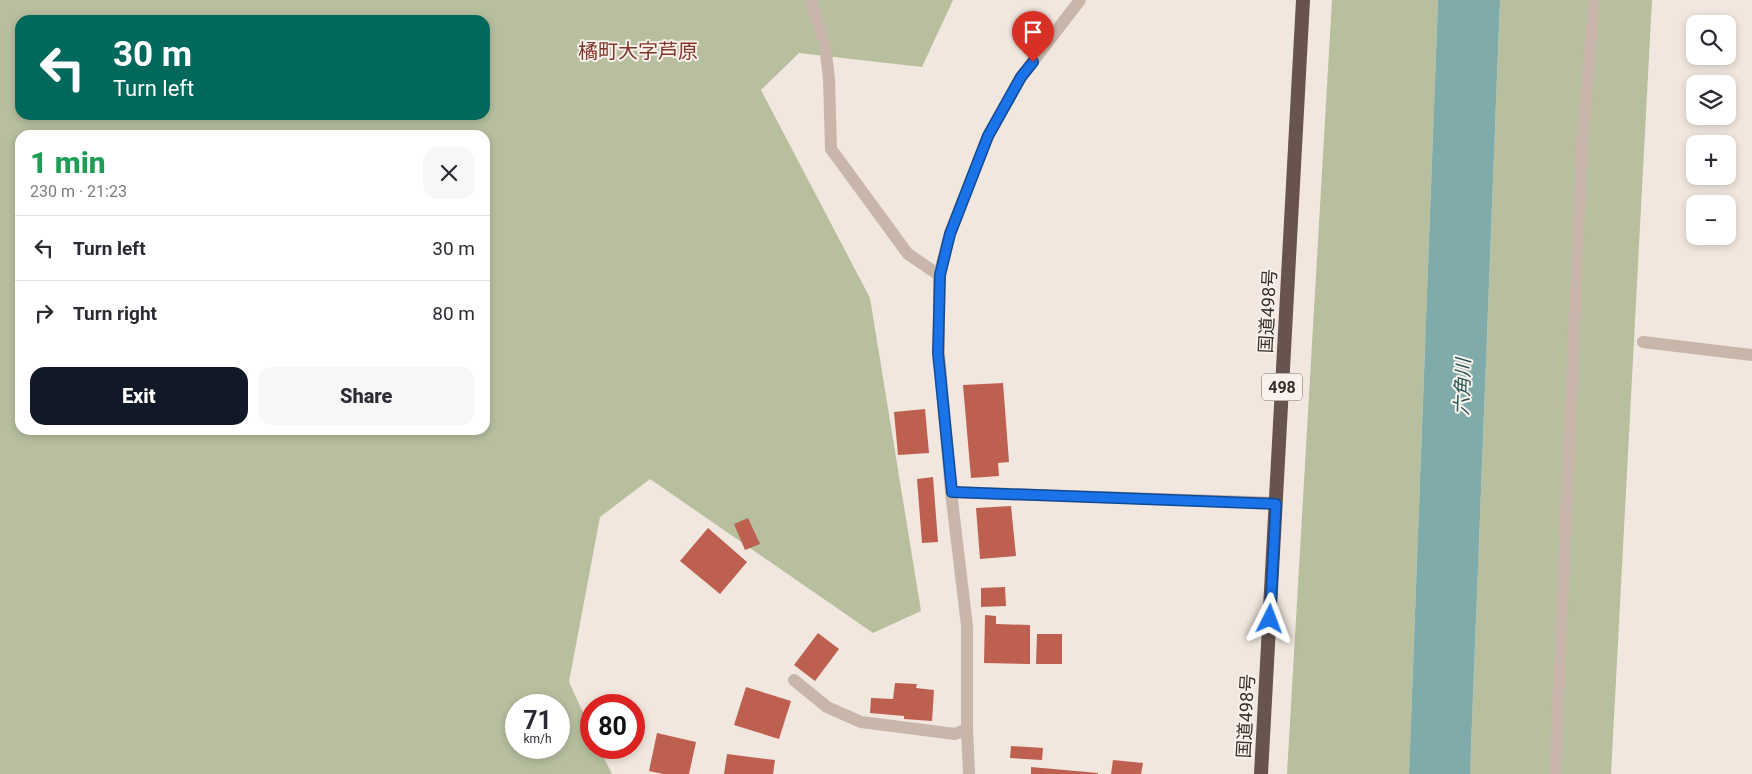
<!DOCTYPE html>
<meta charset="utf-8">
<style>
body{margin:0;font-family:Roboto,"Noto Sans JP",sans-serif;background:#f7f7f7;color:#2b2b33;height:100vh;display:flex;flex-direction:column;font-size:19px;white-space:nowrap}
*{box-sizing:border-box;margin:0}
p{font-size:16px;color:#7c7c81}
.icon{flex:none;width:28px;height:28px;fill:none;stroke:currentColor;stroke-width:2;stroke-linecap:round;stroke-linejoin:round}
.map{position:relative;flex:1;overflow:hidden}
.sheet{position:absolute;left:15px;top:130px;width:475px;height:305px;display:flex;flex-direction:column;background:#fff;border-radius:15px;box-shadow:0 2px 8px #0003}
.sheet>*{flex:none}
.top-card{position:absolute;left:15px;top:15px;width:475px;height:105px;border-radius:15px;box-shadow:0 2px 8px #0003;background:#00695c;color:#fff;overflow:hidden}
.tools{position:absolute;left:1686px;top:15px;display:grid;gap:10px}
.tools a{display:grid;place-items:center;width:50px;height:50px;border-radius:10px;background:#fff;box-shadow:0 2px 8px #0003;font-size:25px}
.speed{position:absolute;left:505px;top:694px;display:flex;gap:10px;font-size:25px;font-weight:700;text-align:center}
.speed>*{display:grid;place-content:center;width:65px;height:65px;border-radius:50%;background:#fff;box-shadow:0 2px 8px #0003;line-height:1}
.speed small{font-size:12px;font-weight:400}
.speed .limit{border:8px solid #d22;background:#fff;color:#111}
.pin{position:absolute;display:grid;place-items:center;width:42px;height:42px;color:#fff;margin:-51px -21px;border-radius:50% 50% 50% 0;rotate:-45deg;box-shadow:0 0 5px #0007}
.pin .icon{rotate:45deg}
.me{position:absolute;width:55px;margin:-28px;rotate:3deg;stroke-linejoin:round;filter:drop-shadow(0 0 4px #0008)}
.turn{display:flex;align-items:center;gap:18px;height:105px;padding:0 15px;font-size:22px}
.turn .icon{width:65px;height:65px;stroke-width:2.5}
.turn b{display:block;font-size:35px;line-height:42px}
.round{display:grid;place-items:center;flex:none;width:52px;height:52px;border-radius:15px;background:#f7f7f7}
.summary{display:flex;align-items:center;justify-content:space-between;height:85px;padding:0 15px}
h1{font-size:30px;font-weight:800;line-height:38px;color:#1e9e55}
.cta{display:flex;gap:10px;margin-top:auto;padding:10px 15px}
.cta a{flex:1;height:58px;border-radius:15px;background:#111827;color:#fff;font-size:20px;font-weight:800;line-height:58px;text-align:center}
.cta a+a{background:#f7f7f7;color:#2b2b33}
ul{padding:0;list-style:none}
li{display:flex;align-items:center;gap:15px;height:65px;padding:0 15px;border-top:1px solid #e1e1e2}
li div{flex:1}
li b{display:block;font-size:19px}
li em{font-style:normal}
.map>svg:first-child{display:block}
.green{fill:#b7bf9f;fill-rule:evenodd}
.water{fill:#7facaa}
.building{fill:#be6050}
.lines{fill:none;stroke-linecap:round;stroke-linejoin:round}
.minor{stroke:#c8b6ab;stroke-width:12}
.trunk{stroke:#67544e;stroke-width:14}
.route-casing{stroke:#114b97;stroke-width:12}
.route{stroke:#1a73e8;stroke-width:9}
.labels{text-anchor:middle;stroke-width:4;stroke-linejoin:round;paint-order:stroke}
.shield{fill:#f9f1eb;stroke:#716864;stroke-width:1}
.shield-label{font-size:16px;font-weight:bold;fill:#372d2a}
.street-label{font-size:18px;fill:#372d2a;stroke:#f9f1eb}
.water-label{font-size:19px;font-style:italic;fill:#225554;stroke:#f9f1eb}
.quarter-label{font-size:20px;fill:#803528;stroke:#f9f1eb}
</style>
<div class="map">
<svg width="1752" height="774" viewBox="0 0 1752 774">
<rect width="100%" height="100%" fill="#f1e7de"/>
<!-- green -->
<g class="green">
<path d="M0,0H953L922,67L799,53L761,90L870,298L921,611L873,633L650,479L600,517L569,682L591,730V748H599L612,774H0ZM20,20H485V115H20ZM20,135H485V430H20ZM516,705H559V748H516Z"/>
<polygon points="1332,0 1438,0 1409,774 1287,774"/>
<polygon points="1500,0 1652,0 1611,774 1470,774"/>
</g>
<!-- water -->
<polygon class="water" points="1438,0 1500,0 1470,774 1409,774"/>
<!-- building -->
<g class="building">
<polygon points="1003,383 1009,462 998,463 999,476 971,478 963,385"/>
<polygon points="925,409 929,453 898,455 894,412"/>
<polygon points="933,477 938,542 922,543 917,479"/>
<polygon points="1011,506 1016,556 980,559 976,508"/>
<polygon points="748,518 760,544 745,550 734,524"/>
<polygon points="708,528 747,562 720,594 680,561"/>
<polygon points="1005,587 1006,606 981,607 981,588"/>
<polygon points="985,615 996,616 996,624 1030,625 1030,664 984,663"/>
<polygon points="818,633 839,649 815,681 794,665"/>
<polygon points="1037,634 1062,634 1062,664 1036,664"/>
<polygon points="895,683 917,684 916,688 934,690 932,721 904,719 904,716 870,713 871,698 893,699"/>
<polygon points="746,687 791,701 779,739 734,725"/>
<polygon points="657,733 696,742 689,774 663,774 649,771"/>
<polygon points="1011,746 1043,748 1042,760 1010,758"/>
<polygon points="727,754 775,760 773,774 724,774"/>
<polygon points="1113,760 1143,763 1141,774 1111,774"/>
<polygon points="1031,767 1098,773 1098,774 1031,774"/>
</g>
<g class="lines">
<!-- minor -->
<g class="minor">
<polyline points="811,0 825,46 829,78 831,149 908,254 939,275"/>
<polyline points="1643,342 1752,355"/>
<polyline points="951,492 1276,503"/>
<polyline points="794,680 827,707 861,722 955,734 967,729"/>
<polyline points="969,774 967,729 967,626 951,492 939,353 939,275 950,233 988,136 1021,77 1080,0"/>
<polyline points="1555,774 1582,146 1594,0"/>
</g>
<!-- trunk -->
<polyline class="trunk" points="1261,774 1303,0"/>
</g>
<g class="lines">
<defs>
<polyline id="route" points="1033,62 1021,77 988,136 950,234 940,275 938,353 952,492 1276,504 1270,619"/>
</defs>
<!-- route casing -->
<use href="#route" class="route-casing"/>
<!-- route -->
<use href="#route" class="route"/>
</g>
<g class="labels">
<!-- shield labels -->
<rect class="shield" x="1262" y="373.5" width="40" height="27" rx="4"/>
<g class="shield-label">
<text x="1282" y="393">498</text>
</g>
<!-- street labels -->
<g class="street-label">
<text transform="translate(1268 311) rotate(-87)" y="6">国道498号</text>
<text transform="translate(1246 716) rotate(-87)" y="6">国道498号</text>
</g>
<!-- water labels -->
<g class="water-label">
<text transform="translate(1462 387) rotate(-88)" y="7">六角川</text>
</g>
<!-- quarter labels -->
<g class="quarter-label">
<text x="638" y="58">橘町大字芦原</text>
</g>
</g>
</svg>
<div class="tools">
<a><svg class="icon" aria-label="search" viewBox="0 0 24 24"><circle cx="10" cy="10" r="6"/><path d="M15 15l6 6"/></svg></a>
<a><svg class="icon" aria-label="layers" viewBox="0 0 24 24"><path d="M12 4l9 5-9 5-9-5zM3 14l9 5 9-5"/></svg></a>
<a>+</a>
<a>−</a>
</div>
<div class="speed"><div>71<small>km/h</small></div><div class="limit">80</div></div>
<div class="pin" style="left:1033px;top:62px;background:#d93025"><svg class="icon" aria-label="arrive" viewBox="0 0 24 24"><path d="M6 21V4h12l-3 4 3 4H6"/></svg></div>
<svg class="me" style="left:1270px;top:619px" viewBox="-20 -20 40 40"><path d="M0-17L14 15 0 8-14 15z" fill="#1a73e8" stroke="#fff" stroke-width="4"/></svg>
<div class="top-card">
<div class="turn"><svg class="icon" aria-label="left" viewBox="0 0 24 24"><path d="M17 20v-9H6M10 6l-5 5 5 5"/></svg><div><b>30 m</b>Turn left</div></div>
</div>
<section class="sheet">
<div class="summary"><div><h1>1 min</h1><p>230 m · 21:23</p></div><a class="round"><svg class="icon" aria-label="close" viewBox="0 0 24 24"><path d="M6 6l12 12M18 6L6 18"/></svg></a></div>
<ul>
<li><svg class="icon" aria-label="left" viewBox="0 0 24 24"><path d="M17 20v-9H6M10 6l-5 5 5 5"/></svg><div><b>Turn left</b></div><em>30 m</em></li>
<li><svg class="icon" aria-label="right" viewBox="0 0 24 24"><path d="M7 20v-9h11M14 6l5 5-5 5"/></svg><div><b>Turn right</b></div><em>80 m</em></li>
</ul>
<div class="cta"><a>Exit</a><a>Share</a></div>
</section>
</div>
